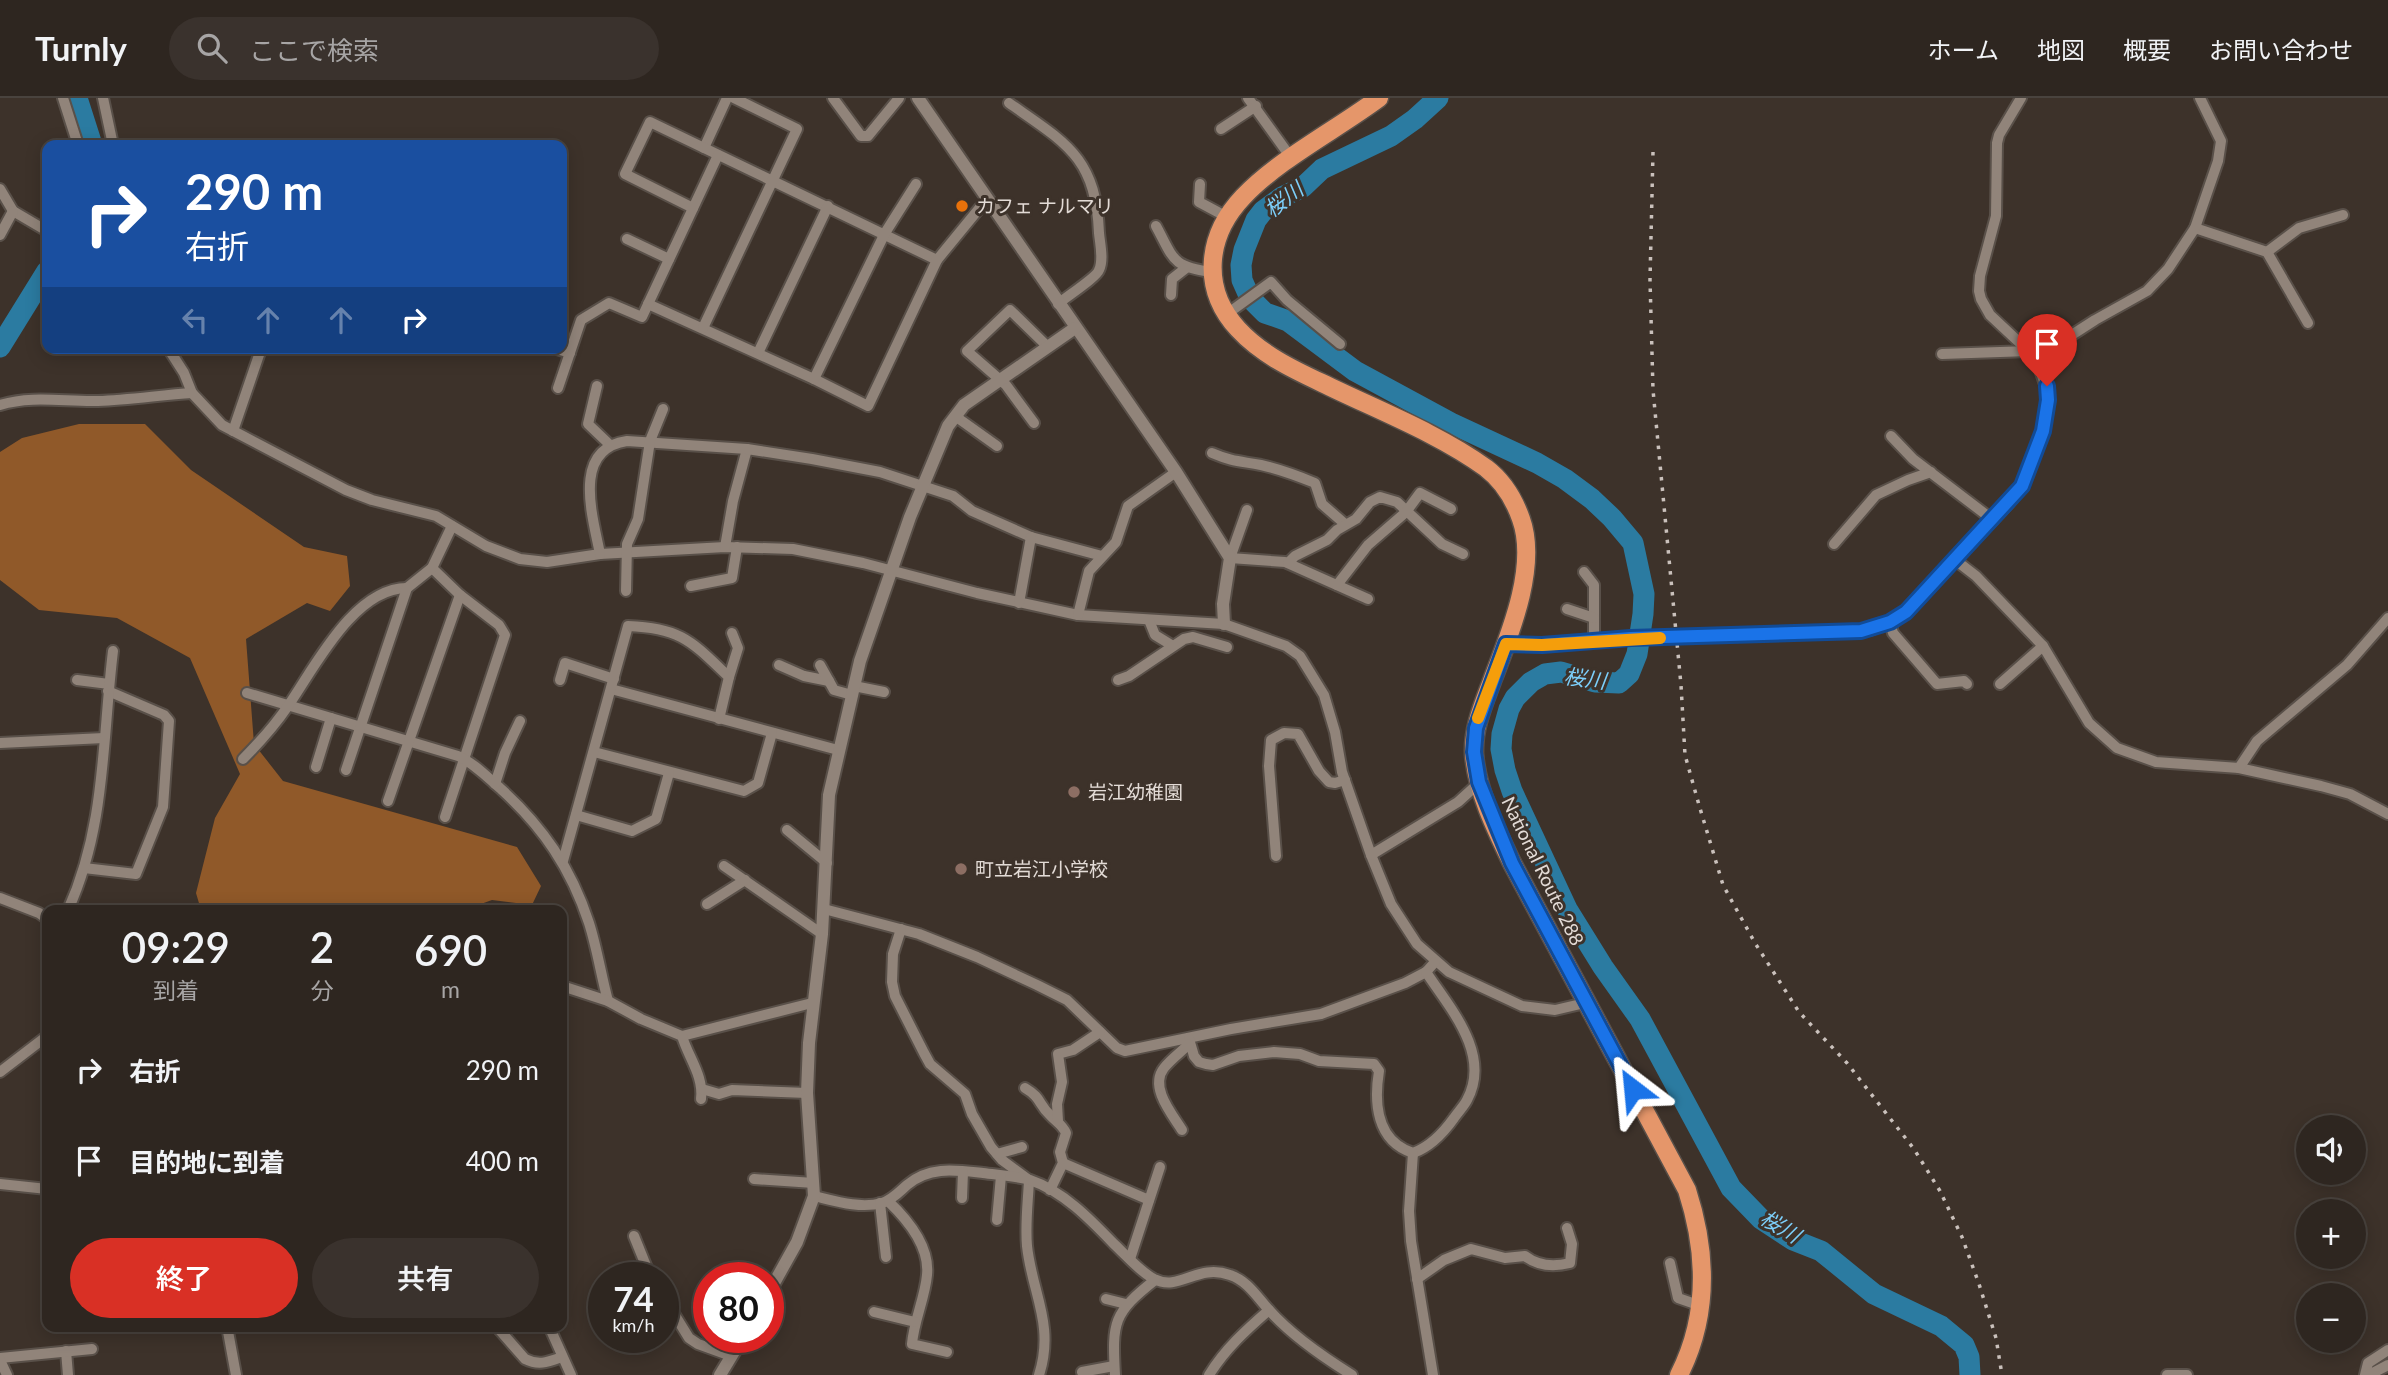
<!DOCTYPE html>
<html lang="ja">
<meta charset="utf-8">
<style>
body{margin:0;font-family:Lato,"Noto Sans JP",sans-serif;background:#3a322d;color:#f1f3f6;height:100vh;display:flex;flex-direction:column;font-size:26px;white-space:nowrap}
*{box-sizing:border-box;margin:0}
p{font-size:23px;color:#a7a5a5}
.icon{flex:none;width:38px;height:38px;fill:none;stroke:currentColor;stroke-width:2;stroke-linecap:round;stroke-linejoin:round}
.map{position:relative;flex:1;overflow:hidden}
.drawer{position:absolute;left:42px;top:807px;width:525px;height:427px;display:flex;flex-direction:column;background:#2e2620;border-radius:14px;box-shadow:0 4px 18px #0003,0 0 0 2px #49433e}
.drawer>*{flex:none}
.top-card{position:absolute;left:42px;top:42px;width:525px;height:214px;border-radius:14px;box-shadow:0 4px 18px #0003,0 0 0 2px #49433e;background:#1a4fa0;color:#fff;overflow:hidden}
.buttons{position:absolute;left:2296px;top:1017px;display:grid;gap:14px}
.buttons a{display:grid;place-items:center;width:70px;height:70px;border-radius:50%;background:#2e2620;box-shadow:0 4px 18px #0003,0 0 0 2px #49433e;font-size:35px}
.speed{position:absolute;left:588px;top:1164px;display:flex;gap:14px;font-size:35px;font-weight:700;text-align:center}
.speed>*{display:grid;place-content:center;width:91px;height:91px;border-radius:50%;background:#2e2620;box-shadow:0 4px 18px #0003,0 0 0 2px #49433e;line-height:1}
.speed small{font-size:18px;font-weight:400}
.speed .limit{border:10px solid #d22;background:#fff;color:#111}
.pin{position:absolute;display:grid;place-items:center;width:60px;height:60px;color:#fff;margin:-72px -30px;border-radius:50% 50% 50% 0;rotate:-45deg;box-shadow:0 0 7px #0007}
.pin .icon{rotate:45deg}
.me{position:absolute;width:77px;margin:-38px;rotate:331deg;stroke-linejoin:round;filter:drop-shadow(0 0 5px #0008)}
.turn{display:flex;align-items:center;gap:24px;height:147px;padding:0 28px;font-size:32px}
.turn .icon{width:91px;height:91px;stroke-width:2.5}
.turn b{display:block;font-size:49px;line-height:60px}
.lanes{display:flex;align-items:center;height:66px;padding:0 28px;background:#0003;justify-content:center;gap:35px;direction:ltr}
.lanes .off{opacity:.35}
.eta{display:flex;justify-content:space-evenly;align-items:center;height:119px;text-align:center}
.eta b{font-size:42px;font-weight:600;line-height:49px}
.button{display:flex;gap:14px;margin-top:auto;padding:14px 28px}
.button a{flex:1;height:80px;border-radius:42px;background:#d93025;color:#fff;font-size:28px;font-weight:600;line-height:80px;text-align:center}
.button a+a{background:#3a322d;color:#f1f3f6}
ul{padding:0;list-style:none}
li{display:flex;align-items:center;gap:21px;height:91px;padding:0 28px}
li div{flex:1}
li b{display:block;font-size:26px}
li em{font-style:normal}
header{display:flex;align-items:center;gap:42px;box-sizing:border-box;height:98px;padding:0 35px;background:#2e2620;border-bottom:2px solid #49433e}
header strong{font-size:33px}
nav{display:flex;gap:38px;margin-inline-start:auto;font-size:24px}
.search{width:490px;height:63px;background:#3a322d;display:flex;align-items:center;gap:18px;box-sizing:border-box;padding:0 24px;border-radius:38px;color:#a7a5a5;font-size:26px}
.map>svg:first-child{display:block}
.forest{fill:#905929}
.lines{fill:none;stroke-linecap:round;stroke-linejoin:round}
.river{stroke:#2b7ba1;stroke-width:21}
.minor-casing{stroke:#595049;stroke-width:14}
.tertiary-casing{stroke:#595049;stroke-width:16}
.trunk-casing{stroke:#595049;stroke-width:21}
.minor{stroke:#91847a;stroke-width:10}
.tertiary{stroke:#91847a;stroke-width:12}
.trunk{stroke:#e5966a;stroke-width:18}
.rail{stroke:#cac1bc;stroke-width:3.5;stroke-dasharray:3.5 7;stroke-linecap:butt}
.route-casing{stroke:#114b97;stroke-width:18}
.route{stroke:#1a73e8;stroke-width:12}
.slow{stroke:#f59e0b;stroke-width:12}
.food-dot{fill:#e8710a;stroke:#3d322a;stroke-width:2.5}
.education-dot{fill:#8d6e63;stroke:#3d322a;stroke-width:2.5}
.labels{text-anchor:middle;stroke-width:6;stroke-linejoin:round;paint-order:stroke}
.poi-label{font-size:19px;fill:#e3dbd6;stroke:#3d322a;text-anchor:start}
.street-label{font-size:19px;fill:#e3dbd6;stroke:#3d322a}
.water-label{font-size:21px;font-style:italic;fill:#7dcffa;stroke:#3d322a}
</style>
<header>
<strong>Turnly</strong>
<div class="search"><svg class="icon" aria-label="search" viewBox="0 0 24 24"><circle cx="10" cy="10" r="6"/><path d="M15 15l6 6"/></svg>ここで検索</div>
<nav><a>ホーム</a><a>地図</a><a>概要</a><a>お問い合わせ</a></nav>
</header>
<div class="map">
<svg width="2388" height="1277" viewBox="0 0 2388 1277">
<rect width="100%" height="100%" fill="#3d322a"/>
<!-- forest -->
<polygon class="forest" points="79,326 145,326 191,372 304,449 347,458 350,488 330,513 307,505 246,541 254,646 283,683 517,749 541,788 532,807 492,802 464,812 201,812 196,795 215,720 240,676 190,560 117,520 39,512 0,482 0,354 22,340"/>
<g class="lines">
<!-- river -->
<g class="river">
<polyline points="77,0 92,47"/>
<polyline points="1438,0 1415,21 1391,38 1322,71 1303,89 1282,99 1263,113 1256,122 1244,152 1241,167 1242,182 1250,200 1265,215 1288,223 1355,273 1451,325 1537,365 1565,381 1592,401 1612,420 1633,445 1644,496 1643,516 1637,556 1629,576 1619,585 1595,584 1561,574 1545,576 1531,584 1515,600 1509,611 1502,636 1501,651 1505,672 1512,693 1567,811 1603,869 1640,921 1731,1090 1761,1121 1793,1142 1821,1153 1874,1196 1941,1228 1964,1247 1969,1259 1970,1277"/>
<polyline points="0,249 47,173"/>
</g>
<defs>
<g id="minor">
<polyline points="63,0 78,47"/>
<polyline points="103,0 113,47"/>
<polyline points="833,0 861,38 868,38 899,0"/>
<polyline points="1248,0 1292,61"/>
<path d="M1009,5C1066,45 1096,59 1099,135C1100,146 1104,162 1099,172C1097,179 1066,199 1058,206"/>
<polyline points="1221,31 1256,8"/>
<polyline points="704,50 727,0"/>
<polyline points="1200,86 1199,104 1227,119"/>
<polyline points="0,91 13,113 47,133"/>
<polyline points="693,110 625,76 650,24 937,162"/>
<path d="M1156,128C1174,161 1171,168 1211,174"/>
<polyline points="2195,130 2267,154 2308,225"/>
<polyline points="0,137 13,113"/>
<polyline points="627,141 669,161"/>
<polyline points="2267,154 2299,130 2343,117"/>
<polyline points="1171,197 1172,181 1186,170"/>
<polyline points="648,206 814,281 868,308 937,162 987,101"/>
<polyline points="1227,216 1271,184 1287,202 1340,246"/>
<polyline points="703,230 797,31 734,0"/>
<polyline points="168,250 184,275 192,295 222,327 346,392 372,402 436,418 486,448 520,461 547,464 600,456 725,449 793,451 863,465 977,495 1078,517 1224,526 1286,548 1300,558 1324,597 1335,634 1342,674 1371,757 1391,806 1417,846 1449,874 1522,908 1555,912 1585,905"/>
<polyline points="554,250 570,255"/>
<polyline points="758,255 828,108"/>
<polyline points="1942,256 2029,253"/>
<polyline points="2036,260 2095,222 2147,193 2168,171 2195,130 2218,63 2221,43 2200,0"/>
<polyline points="814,281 885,135 916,86"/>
<polyline points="597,288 588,326 609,346"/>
<polyline points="558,290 581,222 609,205 642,219 718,57"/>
<path d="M0,307C32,297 65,304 98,303C129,302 161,297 192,295"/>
<polyline points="955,318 997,348"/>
<polyline points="1034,325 1006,287 967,253 1010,212 1047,248"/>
<polyline points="233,333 260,254"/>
<polyline points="1891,338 1913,361 1993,422"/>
<path d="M1212,355C1233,364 1240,363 1261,367C1279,371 1298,378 1315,385L1322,406L1345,426"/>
<polyline points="1247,412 1230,460 1285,464 1368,501"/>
<polyline points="1834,446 1876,397 1908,382 1931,374"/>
<polyline points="725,449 733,403 747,351"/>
<path d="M600,456C593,419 571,351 627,343L747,351L812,361L880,374L953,398L972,413L1031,439L1102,458"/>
<polyline points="1954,461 1976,478 2043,548 2089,625 2117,650 2156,664 2239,670 2321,688 2350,696 2388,716"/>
<polyline points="1288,465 1295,458 1327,442 1337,432 1356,421 1370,404 1380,399 1397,404 1442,446 1463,456"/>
<polyline points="432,470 460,497 499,527 505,537 445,719"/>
<polyline points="1584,474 1594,487 1594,542"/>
<polyline points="1337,487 1368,447 1406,414 1420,395 1451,411"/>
<polyline points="691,488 732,480 737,449"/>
<polyline points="626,493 627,446 638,421 650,343 663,311"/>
<polyline points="1019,505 1031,439"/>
<polyline points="1567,511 1594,520"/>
<polyline points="1078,517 1089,473 1116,444 1128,408 1176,374"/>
<polyline points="1149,522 1155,537 1173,548"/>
<polyline points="1890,524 1893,535 1937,586 1964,583 1967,586"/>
<polyline points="1506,546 1542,547 1631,540 1870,532 1890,524 1906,514 2009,405 2022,388 2043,333 2048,295 2036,260 1990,217 1981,201 1979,193 1980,178 1996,118 1997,45 1999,37 2021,0"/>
<polyline points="779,567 804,578 829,583"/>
<polyline points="820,567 834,592 852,597"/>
<polyline points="729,579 738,550 732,535"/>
<polyline points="77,582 109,586"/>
<polyline points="560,582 565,565 614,581"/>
<polyline points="1118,582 1129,578 1184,541 1193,539 1227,549"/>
<polyline points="2000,586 2043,548"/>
<polyline points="854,588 884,594"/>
<polyline points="611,591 838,652"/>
<path d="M247,595L458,658C474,665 488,680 501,691C543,729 571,770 589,825C597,850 601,877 608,903"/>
<polyline points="0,645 104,640"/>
<polyline points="594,654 744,693 758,685 772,635"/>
<path d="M243,661C260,644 275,627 288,608C315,569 354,490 407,490"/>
<polyline points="316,669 331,620"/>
<polyline points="2239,670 2257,643 2347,567 2388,520"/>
<polyline points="346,672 407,490 432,470 452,428"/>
<polyline points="495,686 505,655 520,623"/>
<polyline points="388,703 460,497"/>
<polyline points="576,717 632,733 656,721 669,675"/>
<polyline points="787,732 827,765"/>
<polyline points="1371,757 1458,704 1480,684"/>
<polyline points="1276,758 1269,668 1271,642 1284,635 1298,636 1319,673 1329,684 1335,685 1345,682"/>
<path d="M563,763L628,528C682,530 692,544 729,579L719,621"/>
<polyline points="724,768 822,836"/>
<polyline points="84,770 136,776 163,709 169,623 164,617 108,593"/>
<polyline points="0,800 39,815 47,821"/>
<polyline points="707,806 745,782"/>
<polyline points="824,811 919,836 977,859 1037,887 1067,902 1117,950 1125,953 1231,931 1321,916 1405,885 1426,874 1435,864"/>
<path d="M68,812C106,728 102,643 113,553"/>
<path d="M901,831L893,856L892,884L895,898L924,955L930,966L965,996L972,1016L991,1049L1002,1062L1029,1082C1028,1104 1025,1126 1027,1148C1032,1195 1055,1227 1039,1277"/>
<polyline points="562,888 608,903 641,921 682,938 812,905"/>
<path d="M682,938C688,959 704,978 701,1001"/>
<path d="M1189,941L1194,958L1199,964L1206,966L1213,967L1239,958L1274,954L1300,956L1319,963L1374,966L1379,973C1374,1004 1376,1043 1413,1055C1430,1049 1444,1034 1454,1020C1458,1014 1464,1008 1467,1002C1492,956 1449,909 1426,874"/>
<polyline points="0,974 47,938"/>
<path d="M1025,990C1042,1000 1038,1006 1050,1017C1056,1024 1062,1026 1066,1035L1060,1054L1063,1065L1050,1092"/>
<polyline points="702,991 719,996 732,992 807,995"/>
<polyline points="1058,1023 1057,1006 1062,984 1058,956 1073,952 1100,934"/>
<path d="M1182,1032C1172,1016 1149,989 1164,970C1171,961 1181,954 1189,946"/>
<polyline points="1413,1055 1409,1113 1411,1143 1433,1277"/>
<polyline points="997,1056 1022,1049"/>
<polyline points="1063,1065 1149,1102"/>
<polyline points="754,1081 814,1085"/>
<polyline points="0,1086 47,1091"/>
<path d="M814,1098C835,1103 860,1111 882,1105C892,1102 899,1094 907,1087C929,1068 955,1072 983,1075C998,1077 1016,1078 1030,1082C1063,1093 1090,1121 1114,1146C1126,1157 1139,1173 1154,1181C1180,1194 1197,1165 1230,1177C1248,1183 1257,1199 1269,1212C1292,1238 1323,1259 1352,1277"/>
<polyline points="962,1100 963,1074"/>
<path d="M888,1103C907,1121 930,1148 927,1177C925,1200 914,1222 912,1246L947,1254"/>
<polyline points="880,1105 886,1159"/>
<polyline points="997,1122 1001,1078"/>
<polyline points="634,1138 651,1180"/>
<polyline points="1130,1161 1160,1069"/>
<polyline points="1670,1165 1678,1200 1701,1208"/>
<path d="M1417,1181L1444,1162L1471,1151L1505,1160L1525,1158C1538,1168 1554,1169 1570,1165L1572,1146L1567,1130"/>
<polyline points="663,1198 689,1240 698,1246 731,1258"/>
<polyline points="1106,1201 1126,1206"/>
<polyline points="874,1214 915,1224"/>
<polyline points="227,1228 236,1277"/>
<path d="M496,1228L525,1261C539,1268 548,1264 562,1259"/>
<polyline points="549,1228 571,1277"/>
<polyline points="66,1253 68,1277"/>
<polyline points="0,1260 92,1251"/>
<polyline points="0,1262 7,1277"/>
<polyline points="1082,1274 1114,1268"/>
<path d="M1115,1277C1112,1224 1113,1215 1155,1182"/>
<path d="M1209,1277C1225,1251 1246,1232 1269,1212"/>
<polyline points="2167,1277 2187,1277"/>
<polyline points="2365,1277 2368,1265 2388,1252"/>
<polyline points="2369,1277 2388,1267"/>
</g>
<g id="tertiary">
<polyline points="918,0 1176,374 1230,460 1223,506 1224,526"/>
<polyline points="768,1196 797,1144 814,1098 807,995 809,945 822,836 829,697 860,563 910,419 948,328 964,307 1075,230"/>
<polyline points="720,1277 743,1239"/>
</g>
<path id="trunk" d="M1379,0C1336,32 1279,61 1243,99C1206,138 1201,191 1238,231C1261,256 1292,271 1322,285C1375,311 1438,335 1486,370C1503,383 1514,401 1521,421C1538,468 1510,536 1493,580C1484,605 1473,628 1474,656C1477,694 1496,732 1512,765L1687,1092C1707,1154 1709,1218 1679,1277"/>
</defs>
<!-- minor casing -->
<use href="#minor" class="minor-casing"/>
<!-- tertiary casing -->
<use href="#tertiary" class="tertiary-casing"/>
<!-- trunk casing -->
<use href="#trunk" class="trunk-casing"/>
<!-- minor -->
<use href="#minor" class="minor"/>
<!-- tertiary -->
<use href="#tertiary" class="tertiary"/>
<!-- trunk -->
<use href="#trunk" class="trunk"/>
<!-- rail -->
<polyline class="rail" points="1653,54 1650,182 1653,292 1681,587 1685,657 1699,707 1723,787 1755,845 1799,914 1847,965 1882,1010 1914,1051 1940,1093 1962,1139 1979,1186 1996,1240 2002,1277"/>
</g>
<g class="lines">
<defs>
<polyline id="route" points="1633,991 1512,765 1479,684 1474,654 1476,630 1506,546 1542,547 1631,540 1861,533 1890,524 1906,514 2022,388 2043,333 2048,302 2047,288"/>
</defs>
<!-- route casing -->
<use href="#route" class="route-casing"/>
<!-- route -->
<use href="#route" class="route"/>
<!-- slow -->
<polyline class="slow" points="1478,620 1506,546 1542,547 1660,540"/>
</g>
<!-- markers -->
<circle class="food-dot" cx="962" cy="108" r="7"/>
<g class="education-dot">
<circle cx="1074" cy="694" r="7"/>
<circle cx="961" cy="771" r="7"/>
</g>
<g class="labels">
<!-- poi labels -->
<g class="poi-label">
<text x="976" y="115">カフェ ナルマリ</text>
<text x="1088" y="701">岩江幼稚園</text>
<text x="975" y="778">町立岩江小学校</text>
</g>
<!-- street labels -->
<g class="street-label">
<text transform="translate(1543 773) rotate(64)" y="7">National Route 288</text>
</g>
<!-- water labels -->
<g class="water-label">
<text transform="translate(1284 102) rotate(-37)" y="7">桜川</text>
<text transform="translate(1585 581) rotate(7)" y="7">桜川</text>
<text transform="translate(1780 1129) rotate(31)" y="7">桜川</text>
</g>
</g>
</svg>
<div class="buttons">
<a><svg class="icon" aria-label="sound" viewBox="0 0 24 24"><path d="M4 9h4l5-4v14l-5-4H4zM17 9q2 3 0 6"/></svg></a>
<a>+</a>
<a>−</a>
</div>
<div class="speed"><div>74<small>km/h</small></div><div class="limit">80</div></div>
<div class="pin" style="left:2047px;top:288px;background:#d93025"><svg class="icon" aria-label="arrive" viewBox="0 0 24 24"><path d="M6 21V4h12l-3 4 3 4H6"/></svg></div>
<svg class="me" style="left:1633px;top:991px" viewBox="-20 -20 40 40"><path d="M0-17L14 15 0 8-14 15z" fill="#1a73e8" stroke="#fff" stroke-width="4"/></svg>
<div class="top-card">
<div class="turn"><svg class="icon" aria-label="right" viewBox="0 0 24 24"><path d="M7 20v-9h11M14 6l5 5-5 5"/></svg><div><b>290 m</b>右折</div></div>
<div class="lanes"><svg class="icon off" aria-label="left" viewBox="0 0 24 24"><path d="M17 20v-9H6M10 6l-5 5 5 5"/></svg><svg class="icon off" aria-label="ahead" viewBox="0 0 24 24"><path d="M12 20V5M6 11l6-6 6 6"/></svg><svg class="icon off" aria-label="ahead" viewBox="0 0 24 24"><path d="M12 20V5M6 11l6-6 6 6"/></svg><svg class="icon" aria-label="right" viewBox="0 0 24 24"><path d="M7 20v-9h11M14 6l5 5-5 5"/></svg></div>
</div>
<section class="drawer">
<div class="eta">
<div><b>09:29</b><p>到着</p></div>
<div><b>2</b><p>分</p></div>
<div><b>690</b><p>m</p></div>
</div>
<ul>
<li><svg class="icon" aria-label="right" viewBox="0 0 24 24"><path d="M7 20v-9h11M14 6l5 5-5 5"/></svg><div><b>右折</b></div><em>290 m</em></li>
<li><svg class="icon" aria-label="arrive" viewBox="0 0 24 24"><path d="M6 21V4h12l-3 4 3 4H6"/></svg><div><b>目的地に到着</b></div><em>400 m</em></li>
</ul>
<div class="button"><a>終了</a><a>共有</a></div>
</section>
</div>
